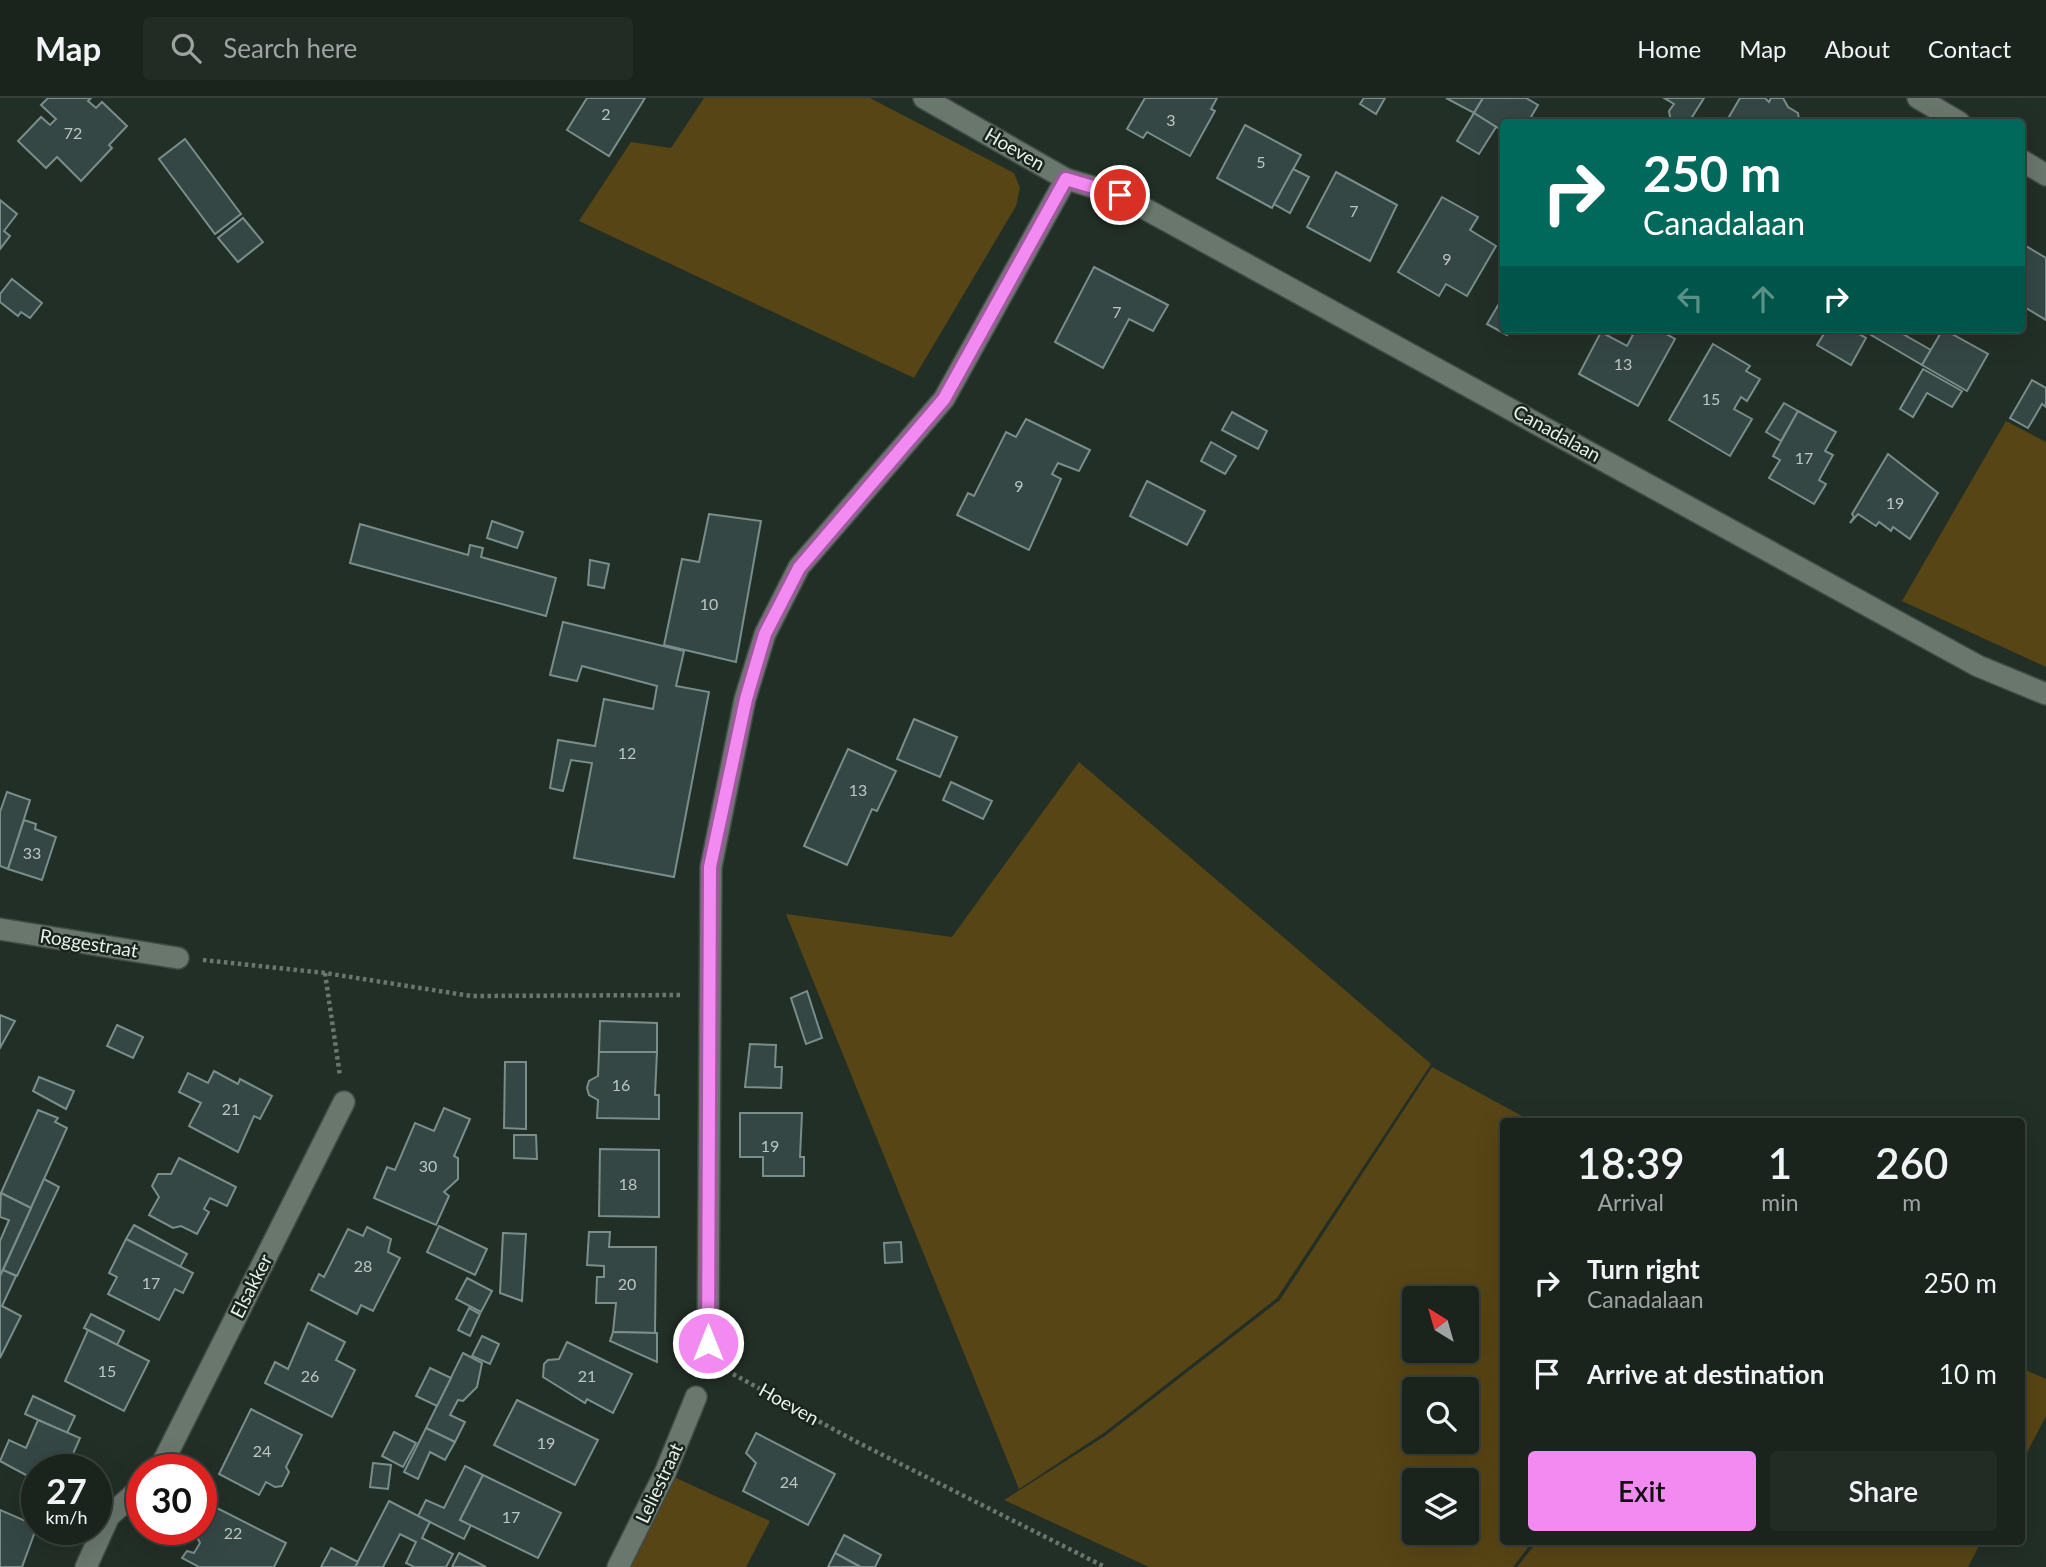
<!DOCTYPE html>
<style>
body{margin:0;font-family:Lato,sans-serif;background:#232b25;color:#f1f3f6;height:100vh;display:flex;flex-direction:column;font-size:26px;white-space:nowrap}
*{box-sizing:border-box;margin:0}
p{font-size:23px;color:#9fa4a3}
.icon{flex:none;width:38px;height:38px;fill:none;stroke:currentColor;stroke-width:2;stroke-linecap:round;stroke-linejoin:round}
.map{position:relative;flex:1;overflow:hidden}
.sheet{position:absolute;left:1500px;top:1020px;width:525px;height:427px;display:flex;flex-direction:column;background:#1a231c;border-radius:7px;box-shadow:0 7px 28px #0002,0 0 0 2px #38403b}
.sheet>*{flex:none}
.hud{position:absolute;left:1500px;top:21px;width:525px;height:214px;border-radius:7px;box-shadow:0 7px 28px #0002,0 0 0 2px #38403b;background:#00695c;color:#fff;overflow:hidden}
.needle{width:46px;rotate:323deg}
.fabs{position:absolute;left:1402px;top:1188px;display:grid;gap:14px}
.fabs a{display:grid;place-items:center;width:77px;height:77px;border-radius:7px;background:#1a231c;box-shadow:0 7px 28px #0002,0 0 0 2px #38403b;font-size:35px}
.speed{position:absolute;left:21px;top:1356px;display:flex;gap:14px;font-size:35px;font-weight:700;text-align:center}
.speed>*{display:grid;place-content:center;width:91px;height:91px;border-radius:50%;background:#1a231c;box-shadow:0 7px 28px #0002,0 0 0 2px #38403b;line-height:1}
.speed small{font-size:18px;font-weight:400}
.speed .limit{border:10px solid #d22;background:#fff;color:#111}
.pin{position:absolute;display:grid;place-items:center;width:60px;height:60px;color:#fff;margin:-30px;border:4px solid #fff;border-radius:50%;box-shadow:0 2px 7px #0007}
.me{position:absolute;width:77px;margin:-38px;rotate:0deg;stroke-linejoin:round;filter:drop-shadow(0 0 5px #0008)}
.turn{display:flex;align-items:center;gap:24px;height:147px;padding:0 28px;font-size:32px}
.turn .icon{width:91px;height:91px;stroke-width:2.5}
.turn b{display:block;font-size:49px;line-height:60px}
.lanes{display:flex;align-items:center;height:66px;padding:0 28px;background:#0003;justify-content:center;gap:35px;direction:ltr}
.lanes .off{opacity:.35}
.eta{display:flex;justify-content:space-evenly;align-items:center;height:119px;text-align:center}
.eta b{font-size:42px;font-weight:600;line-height:49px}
.primary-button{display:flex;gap:14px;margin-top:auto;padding:14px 28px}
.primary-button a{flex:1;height:80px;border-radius:7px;background:#f38af2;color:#111;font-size:28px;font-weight:600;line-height:80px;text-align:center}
.primary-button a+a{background:#232b25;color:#f1f3f6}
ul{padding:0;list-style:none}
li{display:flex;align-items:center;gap:21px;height:91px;padding:0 28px}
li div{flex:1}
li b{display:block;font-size:26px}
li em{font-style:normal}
header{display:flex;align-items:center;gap:42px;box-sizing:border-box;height:98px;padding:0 35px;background:#1a231c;border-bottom:2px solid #38403b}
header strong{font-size:33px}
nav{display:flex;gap:38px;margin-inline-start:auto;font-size:24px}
.search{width:490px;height:63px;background:#232b25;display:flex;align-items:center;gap:18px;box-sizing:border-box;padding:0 24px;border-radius:7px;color:#9fa4a3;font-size:26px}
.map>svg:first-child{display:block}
.green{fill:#584515;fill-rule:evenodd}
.building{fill:#354745;stroke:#798d8b;stroke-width:2}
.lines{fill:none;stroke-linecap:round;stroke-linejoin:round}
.minor-casing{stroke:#404b44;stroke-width:24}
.path{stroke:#6a766e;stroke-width:4.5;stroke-dasharray:3.5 3.5;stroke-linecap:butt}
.minor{stroke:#69776d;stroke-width:21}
.route-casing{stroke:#9e5a9d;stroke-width:18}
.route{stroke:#f38af2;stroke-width:12}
.labels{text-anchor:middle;stroke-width:5;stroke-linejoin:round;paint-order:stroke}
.number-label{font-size:16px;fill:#bbc6c1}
.street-label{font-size:19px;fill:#e8f0ea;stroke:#19251d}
</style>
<header>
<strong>Map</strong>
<div class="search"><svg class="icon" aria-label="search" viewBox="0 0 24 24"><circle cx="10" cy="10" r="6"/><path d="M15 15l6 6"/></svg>Search here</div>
<nav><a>Home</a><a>Map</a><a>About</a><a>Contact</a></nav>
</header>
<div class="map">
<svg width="2046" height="1469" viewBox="0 0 2046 1469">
<rect width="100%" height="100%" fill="#222f26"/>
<!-- green -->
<g class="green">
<polygon points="704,0 870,0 1014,75 1020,90 1016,108 914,280 579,123 631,44 671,50"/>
<polygon points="2006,323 2046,344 2046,569 1902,503"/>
<polygon points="1079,664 1431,966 1277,1200 1105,1334 1019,1391 786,816 952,839"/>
<path d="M1432,969L1533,1024H1503V1444H1532L1513,1469H1149L1004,1402L1105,1338L1280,1202ZM1466,1200V1253H1414V1200ZM1414,1292H1466V1344H1414ZM1466,1382V1435H1414V1382Z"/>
<polygon points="2021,1270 2046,1281 2046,1318 2021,1366"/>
<polygon points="665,1375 770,1423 746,1469 618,1469"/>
<polygon points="1537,1444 1981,1444 1968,1469 1517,1469"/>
</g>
<!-- building -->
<g class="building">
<polygon points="48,0 91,0 88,3 96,10 102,4 127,28 109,47 112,50 81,83 57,59 46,70 18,43 41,19 50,27 56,21 41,7"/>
<polygon points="587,0 645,0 609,58 567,32"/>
<polygon points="1145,0 1217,0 1211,11 1215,13 1190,58 1147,34 1143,40 1127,31"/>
<polygon points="1364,0 1385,0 1376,16 1360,6"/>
<polygon points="1446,0 1483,0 1474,15"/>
<polygon points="1483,0 1526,0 1538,7 1528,24 1503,24 1503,33 1474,15"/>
<polygon points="1664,0 1704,0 1689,24 1671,24 1669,13 1674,6"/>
<polygon points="1740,0 1765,0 1769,4 1771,0 1783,0 1788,9 1798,15 1799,22 1798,24 1726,24"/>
<polygon points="1474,15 1496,29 1479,56 1457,43"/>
<polygon points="1245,27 1301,57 1272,110 1217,80"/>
<polygon points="185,41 241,116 215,136 159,61"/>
<polygon points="1293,71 1309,79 1290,115 1274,106"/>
<polygon points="1336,74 1397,107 1370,163 1307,129"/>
<polygon points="1442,99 1478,119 1470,132 1496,148 1467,198 1446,186 1439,198 1398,174"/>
<polygon points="0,102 17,116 4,133 10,138 0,151"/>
<polygon points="243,120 263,144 238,164 218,140"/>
<polygon points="2021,145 2046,160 2046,222 2021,207"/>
<polygon points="1094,169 1168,207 1153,233 1129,221 1103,270 1055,244"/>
<polygon points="12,181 42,205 30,220 21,214 18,218 0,204 0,196"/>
<polygon points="1503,199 1503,231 1510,231 1507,237 1487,226"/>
<polygon points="1636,231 1657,231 1675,241 1638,308 1579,276 1601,234 1627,248"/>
<polygon points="1827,231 1850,231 1866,240 1851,267 1817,247"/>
<polygon points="1861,231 1894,231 1931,252 1922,267"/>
<polygon points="1943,231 1988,256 1967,293 1922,267"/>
<polygon points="1713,246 1750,268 1746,273 1760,281 1747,303 1741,299 1734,311 1752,321 1730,358 1669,322"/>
<polygon points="1923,271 1962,293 1952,309 1927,295 1913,319 1900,311"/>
<polygon points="2032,282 2046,290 2046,309 2042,306 2028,330 2010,320"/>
<polygon points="1784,305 1798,313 1781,343 1766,334"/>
<polygon points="1798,313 1836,334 1825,353 1833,357 1819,382 1826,386 1814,406 1769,380 1780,362 1773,358"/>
<polygon points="1232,314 1267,333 1258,351 1222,332"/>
<polygon points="1026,321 1090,352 1079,373 1058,365 1052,376 1061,381 1029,452 957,417 968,395 974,398 1006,334 1016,339"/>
<polygon points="1211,344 1236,358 1225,376 1201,363"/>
<polygon points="1888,356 1938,395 1910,441 1893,429 1891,433 1879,424 1876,428 1858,416 1850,425 1854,419 1852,416"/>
<polygon points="1147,383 1205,413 1187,447 1130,418"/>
<polygon points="709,416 761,423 736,564 664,547 682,461 699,464"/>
<polygon points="492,423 523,434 517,450 487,440"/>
<polygon points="360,426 468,457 470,447 483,450 481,459 556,480 546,518 350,465"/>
<polygon points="590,462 609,466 604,490 588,487"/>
<polygon points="563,524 684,553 676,588 709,594 674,779 574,760 592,665 571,662 563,693 550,690 558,642 595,648 604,601 653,611 657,588 582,568 577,583 550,577"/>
<polygon points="914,621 957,639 940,679 897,661"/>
<polygon points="848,651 896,673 877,713 872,711 847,767 804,748"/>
<polygon points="951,684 992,703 983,721 943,702"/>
<polygon points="7,694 30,702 8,771 0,768 0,714"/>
<polygon points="24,722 36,726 35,731 56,739 42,782 8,771"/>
<polygon points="807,893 822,940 806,946 791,900"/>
<polygon points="0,917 15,923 0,950"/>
<polygon points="600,923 657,925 657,954 599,954"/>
<polygon points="117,927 143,939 133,960 107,948"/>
<polygon points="750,946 776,947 775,969 782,969 781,990 745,989"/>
<polygon points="599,954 657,954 655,997 659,997 659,1021 597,1020 598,1002 589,997 587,990 589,983 598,978"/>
<polygon points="505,964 526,964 526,1031 504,1030"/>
<polygon points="214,973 238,986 240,981 272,998 260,1021 254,1018 238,1054 189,1028 201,1005 179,994 188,975 208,985"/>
<polygon points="39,979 74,993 66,1011 33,993"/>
<polygon points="444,1010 470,1021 454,1058 458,1060 458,1081 444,1094 449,1098 436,1127 374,1100 387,1069 395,1072 415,1025 434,1033"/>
<polygon points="38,1012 58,1020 55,1024 67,1030 31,1110 1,1095"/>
<polygon points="740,1015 802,1015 800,1059 804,1059 804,1078 763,1078 763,1059 740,1059"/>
<polygon points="514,1037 536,1037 537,1061 514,1060"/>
<polygon points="600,1051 659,1052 659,1119 599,1118"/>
<polygon points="179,1060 236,1089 227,1108 210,1100 204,1111 209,1114 197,1136 181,1128 173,1130 149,1117 159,1099 152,1088 158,1076 171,1076"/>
<polygon points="44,1081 59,1089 17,1178 3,1172"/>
<polygon points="1,1095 31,1110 0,1178 0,1143 9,1122 0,1119"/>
<polygon points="134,1127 187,1156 180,1169 126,1141"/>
<polygon points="439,1128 487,1151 475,1177 427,1154"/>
<polygon points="367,1129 391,1141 388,1154 400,1160 373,1213 361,1207 357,1216 311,1192 319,1176 324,1179 348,1131 363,1138"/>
<polygon points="589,1134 610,1134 609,1149 656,1149 655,1235 613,1234 616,1205 596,1205 597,1179 604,1179 604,1168 587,1167"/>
<polygon points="503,1135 526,1136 522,1203 500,1195"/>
<polygon points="126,1141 193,1175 183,1195 175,1191 159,1222 108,1196 117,1179 109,1175"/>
<polygon points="901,1144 902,1164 885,1165 884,1145"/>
<polygon points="3,1172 16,1178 2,1208 21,1218 0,1260 0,1178"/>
<polygon points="467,1180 492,1193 481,1214 456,1201"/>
<polygon points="469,1210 480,1216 470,1238 458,1232"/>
<polygon points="91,1216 124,1233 117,1247 84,1230"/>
<polygon points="308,1225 345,1244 336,1262 355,1272 332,1319 265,1285 275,1264 288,1271"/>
<polygon points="88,1232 149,1263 124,1313 65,1283"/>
<polygon points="613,1234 657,1235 657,1264 610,1243"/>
<polygon points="482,1238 499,1246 490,1266 472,1258"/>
<polygon points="567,1244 632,1276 613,1315 587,1301 585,1305 543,1279 544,1266 548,1262 559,1261"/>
<polygon points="463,1255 482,1265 477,1289 463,1303 458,1302 450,1317 465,1324 455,1344 426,1330"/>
<polygon points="430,1270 451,1280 437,1308 416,1298"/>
<polygon points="33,1298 75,1318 67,1335 25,1316"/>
<polygon points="517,1302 598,1342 575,1387 494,1347"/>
<polygon points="251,1311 302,1337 286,1369 289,1374 282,1388 275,1389 266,1384 259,1397 219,1376"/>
<polygon points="38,1322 80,1340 66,1372 37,1372 37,1383 0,1363 9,1342 26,1350"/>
<polygon points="426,1330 455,1344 445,1362 430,1354 418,1381 404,1374"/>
<polygon points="394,1334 416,1345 403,1369 382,1358"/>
<polygon points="756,1335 835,1376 808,1427 743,1393 756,1365 746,1355"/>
<polygon points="373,1365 391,1367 388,1391 370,1389"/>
<polygon points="465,1368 483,1377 460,1422 471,1427 464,1441 418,1418 426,1402 444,1410"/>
<polygon points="483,1377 561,1415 538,1460 460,1422"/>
<polygon points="389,1403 430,1424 422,1440 453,1456 446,1469 414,1469 406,1465 416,1444 400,1436 383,1469 355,1469"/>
<polygon points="205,1404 286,1445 274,1469 199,1469 182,1460 187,1453 194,1455 200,1445 197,1439 201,1432 201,1412"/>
<polygon points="0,1412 37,1428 22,1469 0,1469"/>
<polygon points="844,1437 881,1457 875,1469 861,1469 835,1455"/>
<polygon points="331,1450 358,1464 355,1469 321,1469"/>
<polygon points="459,1455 486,1469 452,1469"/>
<polygon points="835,1455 858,1468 858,1469 828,1469"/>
</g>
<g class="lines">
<defs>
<g id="minor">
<polyline points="924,0 1066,81 1120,97 1978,568 2046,596"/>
<polyline points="1918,0 1959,24"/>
<polyline points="2021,62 2046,77"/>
<polyline points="0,831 178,860"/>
<polyline points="714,1257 708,1245 711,769 745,601 765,536 799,469 944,301 1066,81"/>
<polyline points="159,1372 344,1004"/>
<polyline points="86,1469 109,1418 142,1389"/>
<polyline points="618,1469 665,1375 696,1299"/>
</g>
</defs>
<!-- minor casing -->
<use href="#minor" class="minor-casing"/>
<!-- path -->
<g class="path">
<polyline points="203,862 325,875 471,898 682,897"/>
<polyline points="325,875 340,978"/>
<polyline points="733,1276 853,1342 1105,1469"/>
</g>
<!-- minor -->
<use href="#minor" class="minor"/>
</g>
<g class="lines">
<defs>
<polyline id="route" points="708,1245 710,769 746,601 765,536 799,470 944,301 1066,81 1120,97"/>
</defs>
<!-- route casing -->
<use href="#route" class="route-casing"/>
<!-- route -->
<use href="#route" class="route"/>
</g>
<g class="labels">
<!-- number labels -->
<g class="number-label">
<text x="606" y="22">2</text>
<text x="1171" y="28">3</text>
<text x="73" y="41">72</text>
<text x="1261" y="70">5</text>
<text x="1354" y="119">7</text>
<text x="1447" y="167">9</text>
<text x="1117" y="220">7</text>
<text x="1623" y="272">13</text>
<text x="1711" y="307">15</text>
<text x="1804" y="366">17</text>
<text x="1019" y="394">9</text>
<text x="1895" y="411">19</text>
<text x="709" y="512">10</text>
<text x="627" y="661">12</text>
<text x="858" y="698">13</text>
<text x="32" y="761">33</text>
<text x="621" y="993">16</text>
<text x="231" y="1017">21</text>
<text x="770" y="1054">19</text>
<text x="428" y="1074">30</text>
<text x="628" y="1092">18</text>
<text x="363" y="1174">28</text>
<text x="151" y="1191">17</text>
<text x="627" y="1192">20</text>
<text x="107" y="1279">15</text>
<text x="310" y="1284">26</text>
<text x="587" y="1284">21</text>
<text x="546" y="1351">19</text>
<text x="262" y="1359">24</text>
<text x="789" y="1390">24</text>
<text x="511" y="1425">17</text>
<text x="233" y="1441">22</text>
</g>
<!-- street labels -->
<g class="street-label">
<text transform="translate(1015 51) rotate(30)" y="7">Hoeven</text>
<text transform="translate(1557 335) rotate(29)" y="7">Canadalaan</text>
<text transform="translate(89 845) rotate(9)" y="7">Roggestraat</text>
<text transform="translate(251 1188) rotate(-63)" y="7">Elsakker</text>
<text transform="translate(789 1306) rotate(29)" y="7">Hoeven</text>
<text transform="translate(659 1385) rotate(-65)" y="7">Leliestraat</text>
</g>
</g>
</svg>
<div class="fabs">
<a><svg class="needle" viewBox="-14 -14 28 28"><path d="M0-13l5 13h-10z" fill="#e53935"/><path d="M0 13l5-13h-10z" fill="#9fa4a3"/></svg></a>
<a><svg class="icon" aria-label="search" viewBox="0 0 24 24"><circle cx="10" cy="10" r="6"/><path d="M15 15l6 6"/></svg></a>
<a><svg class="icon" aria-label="layers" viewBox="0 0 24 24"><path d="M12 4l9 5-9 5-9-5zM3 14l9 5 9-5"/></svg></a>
</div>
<div class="speed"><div>27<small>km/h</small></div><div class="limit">30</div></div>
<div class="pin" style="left:1120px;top:97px;background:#d93025"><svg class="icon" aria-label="arrive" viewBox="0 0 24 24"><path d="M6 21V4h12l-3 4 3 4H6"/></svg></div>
<svg class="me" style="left:708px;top:1245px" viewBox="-20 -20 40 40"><circle r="17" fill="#f38af2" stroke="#fff" stroke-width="3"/><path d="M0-11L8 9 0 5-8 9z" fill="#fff"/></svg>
<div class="hud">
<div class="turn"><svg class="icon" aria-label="right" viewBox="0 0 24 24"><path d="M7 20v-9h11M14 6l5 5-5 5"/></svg><div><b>250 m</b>Canadalaan</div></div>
<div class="lanes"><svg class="icon off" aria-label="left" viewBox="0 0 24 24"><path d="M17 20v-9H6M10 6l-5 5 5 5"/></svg><svg class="icon off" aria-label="ahead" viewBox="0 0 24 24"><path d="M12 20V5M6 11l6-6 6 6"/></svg><svg class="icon" aria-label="right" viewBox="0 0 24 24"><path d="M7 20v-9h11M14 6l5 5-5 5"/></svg></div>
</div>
<section class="sheet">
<div class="eta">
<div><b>18:39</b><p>Arrival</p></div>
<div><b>1</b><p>min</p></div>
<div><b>260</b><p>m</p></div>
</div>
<ul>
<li><svg class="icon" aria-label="right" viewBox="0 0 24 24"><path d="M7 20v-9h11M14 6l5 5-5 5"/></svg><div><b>Turn right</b><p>Canadalaan</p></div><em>250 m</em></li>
<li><svg class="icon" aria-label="arrive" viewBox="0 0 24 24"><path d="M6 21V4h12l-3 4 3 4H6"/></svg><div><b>Arrive at destination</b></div><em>10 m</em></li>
</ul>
<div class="primary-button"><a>Exit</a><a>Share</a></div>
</section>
</div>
